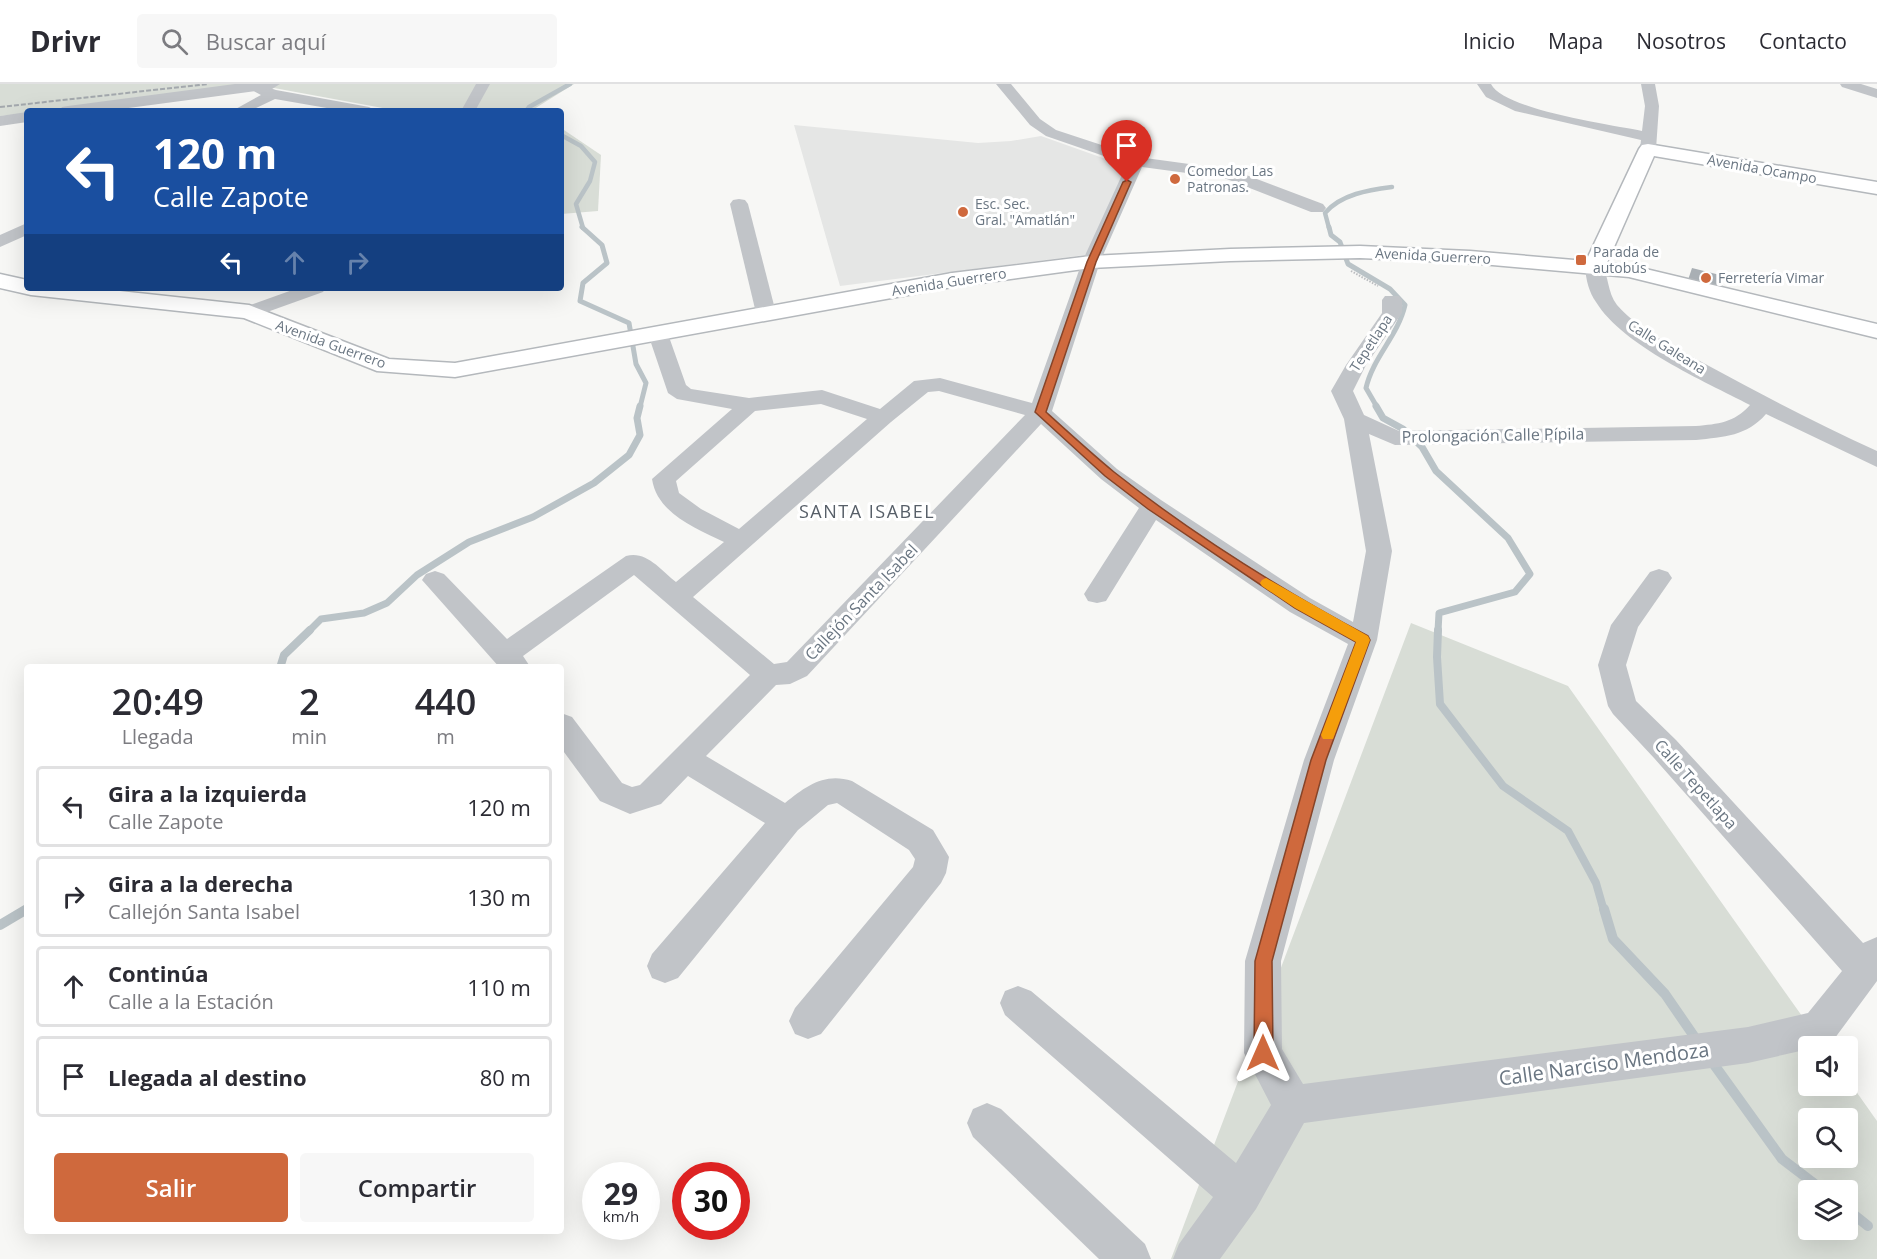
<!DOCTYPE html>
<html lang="es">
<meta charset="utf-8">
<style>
body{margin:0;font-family:"Open Sans",sans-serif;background:#f7f7f7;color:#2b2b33;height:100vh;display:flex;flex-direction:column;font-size:22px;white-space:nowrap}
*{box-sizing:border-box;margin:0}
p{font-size:20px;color:#7c7c81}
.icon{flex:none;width:33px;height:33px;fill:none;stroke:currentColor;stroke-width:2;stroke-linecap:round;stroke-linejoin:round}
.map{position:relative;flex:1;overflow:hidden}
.drawer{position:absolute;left:24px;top:580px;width:540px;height:570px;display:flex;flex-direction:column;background:#fff;border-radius:6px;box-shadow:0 6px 24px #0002}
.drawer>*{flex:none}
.banner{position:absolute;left:24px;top:24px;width:540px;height:183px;border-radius:6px;box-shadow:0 6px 24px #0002;background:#1a4fa0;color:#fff;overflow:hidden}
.controls{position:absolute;left:1798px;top:952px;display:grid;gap:12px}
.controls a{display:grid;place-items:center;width:60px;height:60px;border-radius:6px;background:#fff;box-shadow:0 6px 24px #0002;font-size:30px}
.speed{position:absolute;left:582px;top:1078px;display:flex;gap:12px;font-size:30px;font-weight:700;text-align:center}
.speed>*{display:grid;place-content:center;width:78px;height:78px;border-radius:50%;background:#fff;box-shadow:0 6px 24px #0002;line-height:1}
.speed small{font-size:15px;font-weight:400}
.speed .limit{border:9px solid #d22;background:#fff;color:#111}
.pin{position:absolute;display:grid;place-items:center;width:51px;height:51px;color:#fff;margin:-62px -26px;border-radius:50% 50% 50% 0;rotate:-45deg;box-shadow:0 0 6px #0007}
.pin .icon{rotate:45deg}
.me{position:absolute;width:66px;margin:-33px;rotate:0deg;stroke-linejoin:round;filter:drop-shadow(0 0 4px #0008)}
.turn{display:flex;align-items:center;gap:21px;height:126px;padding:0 30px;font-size:27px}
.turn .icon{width:78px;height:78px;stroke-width:2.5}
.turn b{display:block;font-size:42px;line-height:51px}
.lanes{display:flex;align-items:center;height:57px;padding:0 30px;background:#0003;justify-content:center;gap:30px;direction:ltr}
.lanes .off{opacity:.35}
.eta{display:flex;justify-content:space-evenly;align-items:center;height:102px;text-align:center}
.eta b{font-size:36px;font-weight:600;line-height:42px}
.primary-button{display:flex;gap:12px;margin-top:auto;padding:12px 30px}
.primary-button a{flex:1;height:69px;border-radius:6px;background:#cf693d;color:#fff;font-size:24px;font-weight:600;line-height:69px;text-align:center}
.primary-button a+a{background:#f7f7f7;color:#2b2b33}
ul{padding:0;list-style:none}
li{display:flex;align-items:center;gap:18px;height:81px;margin:0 12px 9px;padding:0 18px;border:3px solid #e1e1e2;border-radius:6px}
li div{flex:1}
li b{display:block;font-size:22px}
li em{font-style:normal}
header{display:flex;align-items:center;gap:36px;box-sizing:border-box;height:84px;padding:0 30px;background:#fff;border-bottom:2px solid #e1e1e2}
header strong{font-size:28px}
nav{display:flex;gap:33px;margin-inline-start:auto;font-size:21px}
.search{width:420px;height:54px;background:#f7f7f7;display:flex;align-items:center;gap:15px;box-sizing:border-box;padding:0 21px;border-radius:6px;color:#7c7c81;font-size:22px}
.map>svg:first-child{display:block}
.built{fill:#e5e6e5}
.green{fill:#d8ddd6;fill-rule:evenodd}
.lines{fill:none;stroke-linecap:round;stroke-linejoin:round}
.stream-far4{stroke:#bac3c7;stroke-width:4.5}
.stream-far3{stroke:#bac3c7;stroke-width:5}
.stream-far2{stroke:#bac3c7;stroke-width:7}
.stream-far1{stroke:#bac3c7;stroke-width:8}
.stream{stroke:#bac3c7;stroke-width:10}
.building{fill:#a9afb4}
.secondary-casing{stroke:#b4b8bc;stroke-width:3}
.path{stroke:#bbbdc0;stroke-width:2;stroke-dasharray:1.5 1.5;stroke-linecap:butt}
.minor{fill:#c1c4c8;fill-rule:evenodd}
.tertiary{fill:#c1c4c8;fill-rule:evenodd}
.secondary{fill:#fff;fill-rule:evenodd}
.rail{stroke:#a3a8ad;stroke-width:2;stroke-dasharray:5 2;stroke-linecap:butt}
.route{fill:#cf693d;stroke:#874428;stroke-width:1.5}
.slow{fill:#f59e0b}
.poi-dot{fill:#cf693d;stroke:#fff;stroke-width:2}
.labels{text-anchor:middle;stroke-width:6;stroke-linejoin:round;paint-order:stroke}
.far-street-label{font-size:14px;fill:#6a7682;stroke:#fff}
.far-poi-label{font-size:14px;fill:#6a7682;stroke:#fff;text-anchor:start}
.street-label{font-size:16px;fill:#6a7682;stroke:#fff}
.neighbourhood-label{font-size:18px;letter-spacing:1.5px;fill:#575f68;stroke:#fff}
.near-street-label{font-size:20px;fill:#6a7682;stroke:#fff}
</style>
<header>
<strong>Drivr</strong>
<div class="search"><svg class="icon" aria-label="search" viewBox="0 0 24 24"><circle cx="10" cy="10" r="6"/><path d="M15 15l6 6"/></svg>Buscar aquí</div>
<nav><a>Inicio</a><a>Mapa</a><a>Nosotros</a><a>Contacto</a></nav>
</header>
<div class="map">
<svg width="1877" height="1175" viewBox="0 0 1877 1175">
<rect width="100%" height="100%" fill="#f7f7f5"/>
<!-- built -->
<polygon class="built" points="794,41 978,59 1011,57 1041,52 1117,79 1125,89 1091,166 1085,171 840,202"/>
<!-- green -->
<g class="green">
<polygon points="0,0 574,0 534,25 536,27 399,27 274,4 52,27 27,27 27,30 0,32"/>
<polygon points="561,44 601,71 598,127 561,130"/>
<path d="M1411,539L1568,602L1824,963H1809V1002H1848V996L1877,1037V1175H1171ZM1809,1035H1848V1074H1809ZM1809,1107H1848V1146H1809Z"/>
</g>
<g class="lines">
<!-- stream-far4 -->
<g class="stream-far4">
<polyline points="526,27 529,23 570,0"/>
<polyline points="561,51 581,62 595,78 590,97 576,120 583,144"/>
<path d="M1329,144L1325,129C1341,110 1369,106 1392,103"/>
</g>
<!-- stream-far3 -->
<g class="stream-far3">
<polyline points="582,143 602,161 607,179 583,199 580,217 629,239 636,280 646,299 640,323"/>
<path d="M1329,143L1331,151L1340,158L1348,180L1390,205L1405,221C1398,252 1373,273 1366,304L1377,323"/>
</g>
<!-- stream-far2 -->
<g class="stream-far2">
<polyline points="1376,322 1383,334 1403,345 1422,363 1436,387 1508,454 1530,490 1515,508 1439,529 1438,547"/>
<polyline points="309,547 321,535 364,529 387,519 417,491 469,458 533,433 594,399 629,371 640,351 637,334 640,322"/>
</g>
<!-- stream-far1 -->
<g class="stream-far1">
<polyline points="1438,546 1437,573 1440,620 1503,702 1568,747 1596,799 1604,827"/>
<polyline points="280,584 284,571 310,546"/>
<polyline points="24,827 27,825"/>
</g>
<!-- stream -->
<g class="stream">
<polyline points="1604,825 1613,855 1665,910 1698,958"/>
<polyline points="0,841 27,825"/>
<polyline points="1710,975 1782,1075 1824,1107"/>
<polyline points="1848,1126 1868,1142"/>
</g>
</g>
<!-- building -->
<polygon class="building" points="1692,184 1724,192 1722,204 1688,196"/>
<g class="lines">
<defs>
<polygon id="secondary" points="1648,60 1877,98 1877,110 1654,72 1607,179 1629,181 1877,240 1877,254 1629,193 1470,179 1360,174 1230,177 1091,184 952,203 455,293 377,287 244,234 31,211 0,204 0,190 27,196 27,204 92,204 249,221 389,275 455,279 952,189 1091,172 1230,165 1360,162 1470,167 1586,177 1639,65 1642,61"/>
</defs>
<!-- secondary casing -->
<use href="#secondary" class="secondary-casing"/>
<!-- path -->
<polyline class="path" points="1351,187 1378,202"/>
<!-- minor -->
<g class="minor">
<polygon points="248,0 258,0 276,6 369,23 376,27 344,27 275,15 250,27 232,27 261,11 246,3"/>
<polygon points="476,0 490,0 475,27 461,27"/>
<path d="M996,0H1011L1040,35L1056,46L1138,73L1233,86L1323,120L1326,124L1323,128H1311L1224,94L1142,83L1100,178L1052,327L1117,385L1161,416L1310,514L1353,538L1366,467L1344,335L1331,307L1346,281L1382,229V216L1385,212H1399L1402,216V229L1366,281L1353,307L1364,331L1399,347L1696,342C1718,340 1734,339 1750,321C1704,297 1623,262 1596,218C1589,208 1586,196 1585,183L1587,179H1601C1609,191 1607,208 1617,221C1641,248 1678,265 1709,282C1764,312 1820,341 1877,367V383L1766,330C1747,352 1724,353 1696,356L1395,361L1369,350L1392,467L1377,556L1334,676L1281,877L1282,965L1303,1000L1748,943L1808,929L1842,887L1654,674L1613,630L1608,622L1598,581L1611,541L1650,488L1659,485L1668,488L1672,494L1638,543L1626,581L1636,617L1676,656L1863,859L1877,853V897L1832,958L1819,963H1809V965L1748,979L1304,1039L1256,1125L1220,1175H1173L1179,1160L1213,1113L1005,931L1000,919L1005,907L1018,902L1031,907L1236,1079L1271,1021L1244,969L1245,877L1304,676L1348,560L1290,528L1156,436L1106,517L1097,519L1088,517L1084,510L1139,424L1101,395L1041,340L807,592L790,600L776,601L706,672L785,719C806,702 825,688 852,697L933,746L949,773L946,789L941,799L821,950L808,955L795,950L789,937L795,924L913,783L915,775L909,766L837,719L828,721L798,746L678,894L665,899L652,894L647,882L652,870L765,739L688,692L661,720L630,730L600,717L561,664V629L572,633L622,699L632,703L640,701L750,591L634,491L523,572L531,584H500L422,496L426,490L435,487L444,490L507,555L626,472C646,466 661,486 676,498L724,458C695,444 657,429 652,395L732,325L677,315L668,309L648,250L651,246H665L668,250L686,301L691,305L749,314L822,306L880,325L914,297L940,294L1032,319L1082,178L1127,80L1046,52L1030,41ZM939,307L1025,331L787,578L774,580L693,513L891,338L928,308ZM821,320L867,335L739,445L701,425L679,409L676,397L755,327Z"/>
<path d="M1477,0H1491C1504,26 1612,41 1642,47L1645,22L1641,0H1655L1659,22L1656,65L1648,70L1642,68L1640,65L1641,56L1515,27L1486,13Z"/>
<polygon points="1840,0 1861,0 1877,5 1877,14 1842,3"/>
<polygon points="739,115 745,116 748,120 776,229 773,233 759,233 756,229 730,120 733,116"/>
<polygon points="27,139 27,151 0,163 0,151"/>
<polygon points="298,204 326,204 323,208 256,232 242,232 239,228 242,224"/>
<polygon points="987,1019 1001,1025 1145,1160 1151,1175 1099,1175 973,1053 967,1039 973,1025"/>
</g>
<!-- tertiary -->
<g class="tertiary">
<polygon points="235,0 280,0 272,5 106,27 59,27 62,23 68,22"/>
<polygon points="27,28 27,38 0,42 0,32"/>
</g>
<!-- secondary -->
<use href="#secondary" class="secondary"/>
<!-- rail -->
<polyline class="rail" points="0,23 208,0"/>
</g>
<!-- route -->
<path class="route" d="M1127,96L1131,98L1096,178L1046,328C1068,348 1091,369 1114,388C1191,449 1282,506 1368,552L1370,556L1326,676L1272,877L1273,969L1270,975L1263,977L1257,975L1254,969L1255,877L1311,676L1356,558L1295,524L1148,425L1105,392L1035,328L1087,178L1123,98Z"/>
<!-- slow -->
<polygon class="slow" points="1266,494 1368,552 1370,556 1333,655 1323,655 1321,651 1356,558 1295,524 1262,502 1260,499 1262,496"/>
<!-- markers -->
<g class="poi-dot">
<circle cx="1175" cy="95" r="6"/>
<circle cx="963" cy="128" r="6"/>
<rect x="1575" y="170" width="12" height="12" rx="3"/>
<circle cx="1706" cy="194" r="6"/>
</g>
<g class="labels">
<!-- far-street labels -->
<g class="far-street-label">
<text transform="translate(1762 85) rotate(10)" y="5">Avenida Ocampo</text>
<text transform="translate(1433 172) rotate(3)" y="5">Avenida Guerrero</text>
<text transform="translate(949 198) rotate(-9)" y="5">Avenida Guerrero</text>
<text transform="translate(1371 259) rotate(-57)" y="5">Tepetlapa</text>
<text transform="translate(331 260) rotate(20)" y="5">Avenida Guerrero</text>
<text transform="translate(1667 263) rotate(32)" y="5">Calle Galeana</text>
</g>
<!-- far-poi labels -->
<g class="far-poi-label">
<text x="1187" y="92">Comedor Las<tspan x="1187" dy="16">Patronas.</tspan></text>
<text x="975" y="125">Esc. Sec.<tspan x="975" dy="16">Gral. "Amatlán"</tspan></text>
<text x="1593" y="173">Parada de<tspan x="1593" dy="16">autobús</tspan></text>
<text x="1718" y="199">Ferretería Vimar</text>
</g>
<!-- street labels -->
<g class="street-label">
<text transform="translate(1493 351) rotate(-1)" y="6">Prolongación Calle Pípila</text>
<text transform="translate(861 518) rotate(-46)" y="6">Callejón Santa Isabel</text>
<text transform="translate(1696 700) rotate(48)" y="6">Calle Tepetlapa</text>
</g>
<!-- neighbourhood labels -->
<g class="neighbourhood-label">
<text x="867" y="434">SANTA ISABEL</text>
</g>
<!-- near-street labels -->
<g class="near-street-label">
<text transform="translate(1604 980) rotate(-8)" y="7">Calle Narciso Mendoza</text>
</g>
</g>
</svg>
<div class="controls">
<a><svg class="icon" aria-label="sound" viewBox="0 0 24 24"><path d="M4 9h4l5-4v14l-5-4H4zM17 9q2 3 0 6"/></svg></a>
<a><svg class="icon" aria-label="search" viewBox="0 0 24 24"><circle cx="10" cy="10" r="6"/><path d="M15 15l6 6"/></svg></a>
<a><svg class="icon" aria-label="layers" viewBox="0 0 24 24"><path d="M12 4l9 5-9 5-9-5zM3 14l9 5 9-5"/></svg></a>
</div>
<div class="speed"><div>29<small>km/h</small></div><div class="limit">30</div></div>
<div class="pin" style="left:1127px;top:98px;background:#d93025"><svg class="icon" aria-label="arrive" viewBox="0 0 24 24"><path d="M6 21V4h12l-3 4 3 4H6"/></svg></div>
<svg class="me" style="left:1263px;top:969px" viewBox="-20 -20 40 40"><path d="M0-17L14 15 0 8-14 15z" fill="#cf693d" stroke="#fff" stroke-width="4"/></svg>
<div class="banner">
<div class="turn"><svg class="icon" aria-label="left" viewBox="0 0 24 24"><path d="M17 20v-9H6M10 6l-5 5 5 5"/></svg><div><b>120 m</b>Calle Zapote</div></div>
<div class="lanes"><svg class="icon" aria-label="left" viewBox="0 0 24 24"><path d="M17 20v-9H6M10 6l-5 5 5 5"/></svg><svg class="icon off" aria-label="ahead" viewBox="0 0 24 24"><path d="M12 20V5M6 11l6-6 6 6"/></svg><svg class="icon off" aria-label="right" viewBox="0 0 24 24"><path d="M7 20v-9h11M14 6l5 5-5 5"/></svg></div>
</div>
<section class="drawer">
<div class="eta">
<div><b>20:49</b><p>Llegada</p></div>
<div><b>2</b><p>min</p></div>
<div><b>440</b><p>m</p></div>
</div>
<ul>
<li><svg class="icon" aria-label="left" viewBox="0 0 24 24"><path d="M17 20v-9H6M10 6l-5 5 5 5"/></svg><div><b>Gira a la izquierda</b><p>Calle Zapote</p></div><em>120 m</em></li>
<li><svg class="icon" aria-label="right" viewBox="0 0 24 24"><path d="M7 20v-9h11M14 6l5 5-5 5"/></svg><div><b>Gira a la derecha</b><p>Callejón Santa Isabel</p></div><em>130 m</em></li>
<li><svg class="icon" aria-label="ahead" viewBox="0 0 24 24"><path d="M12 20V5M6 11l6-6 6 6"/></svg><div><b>Continúa</b><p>Calle a la Estación</p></div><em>110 m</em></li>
<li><svg class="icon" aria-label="arrive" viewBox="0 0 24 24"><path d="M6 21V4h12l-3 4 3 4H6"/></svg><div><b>Llegada al destino</b></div><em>80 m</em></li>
</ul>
<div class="primary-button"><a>Salir</a><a>Compartir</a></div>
</section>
</div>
